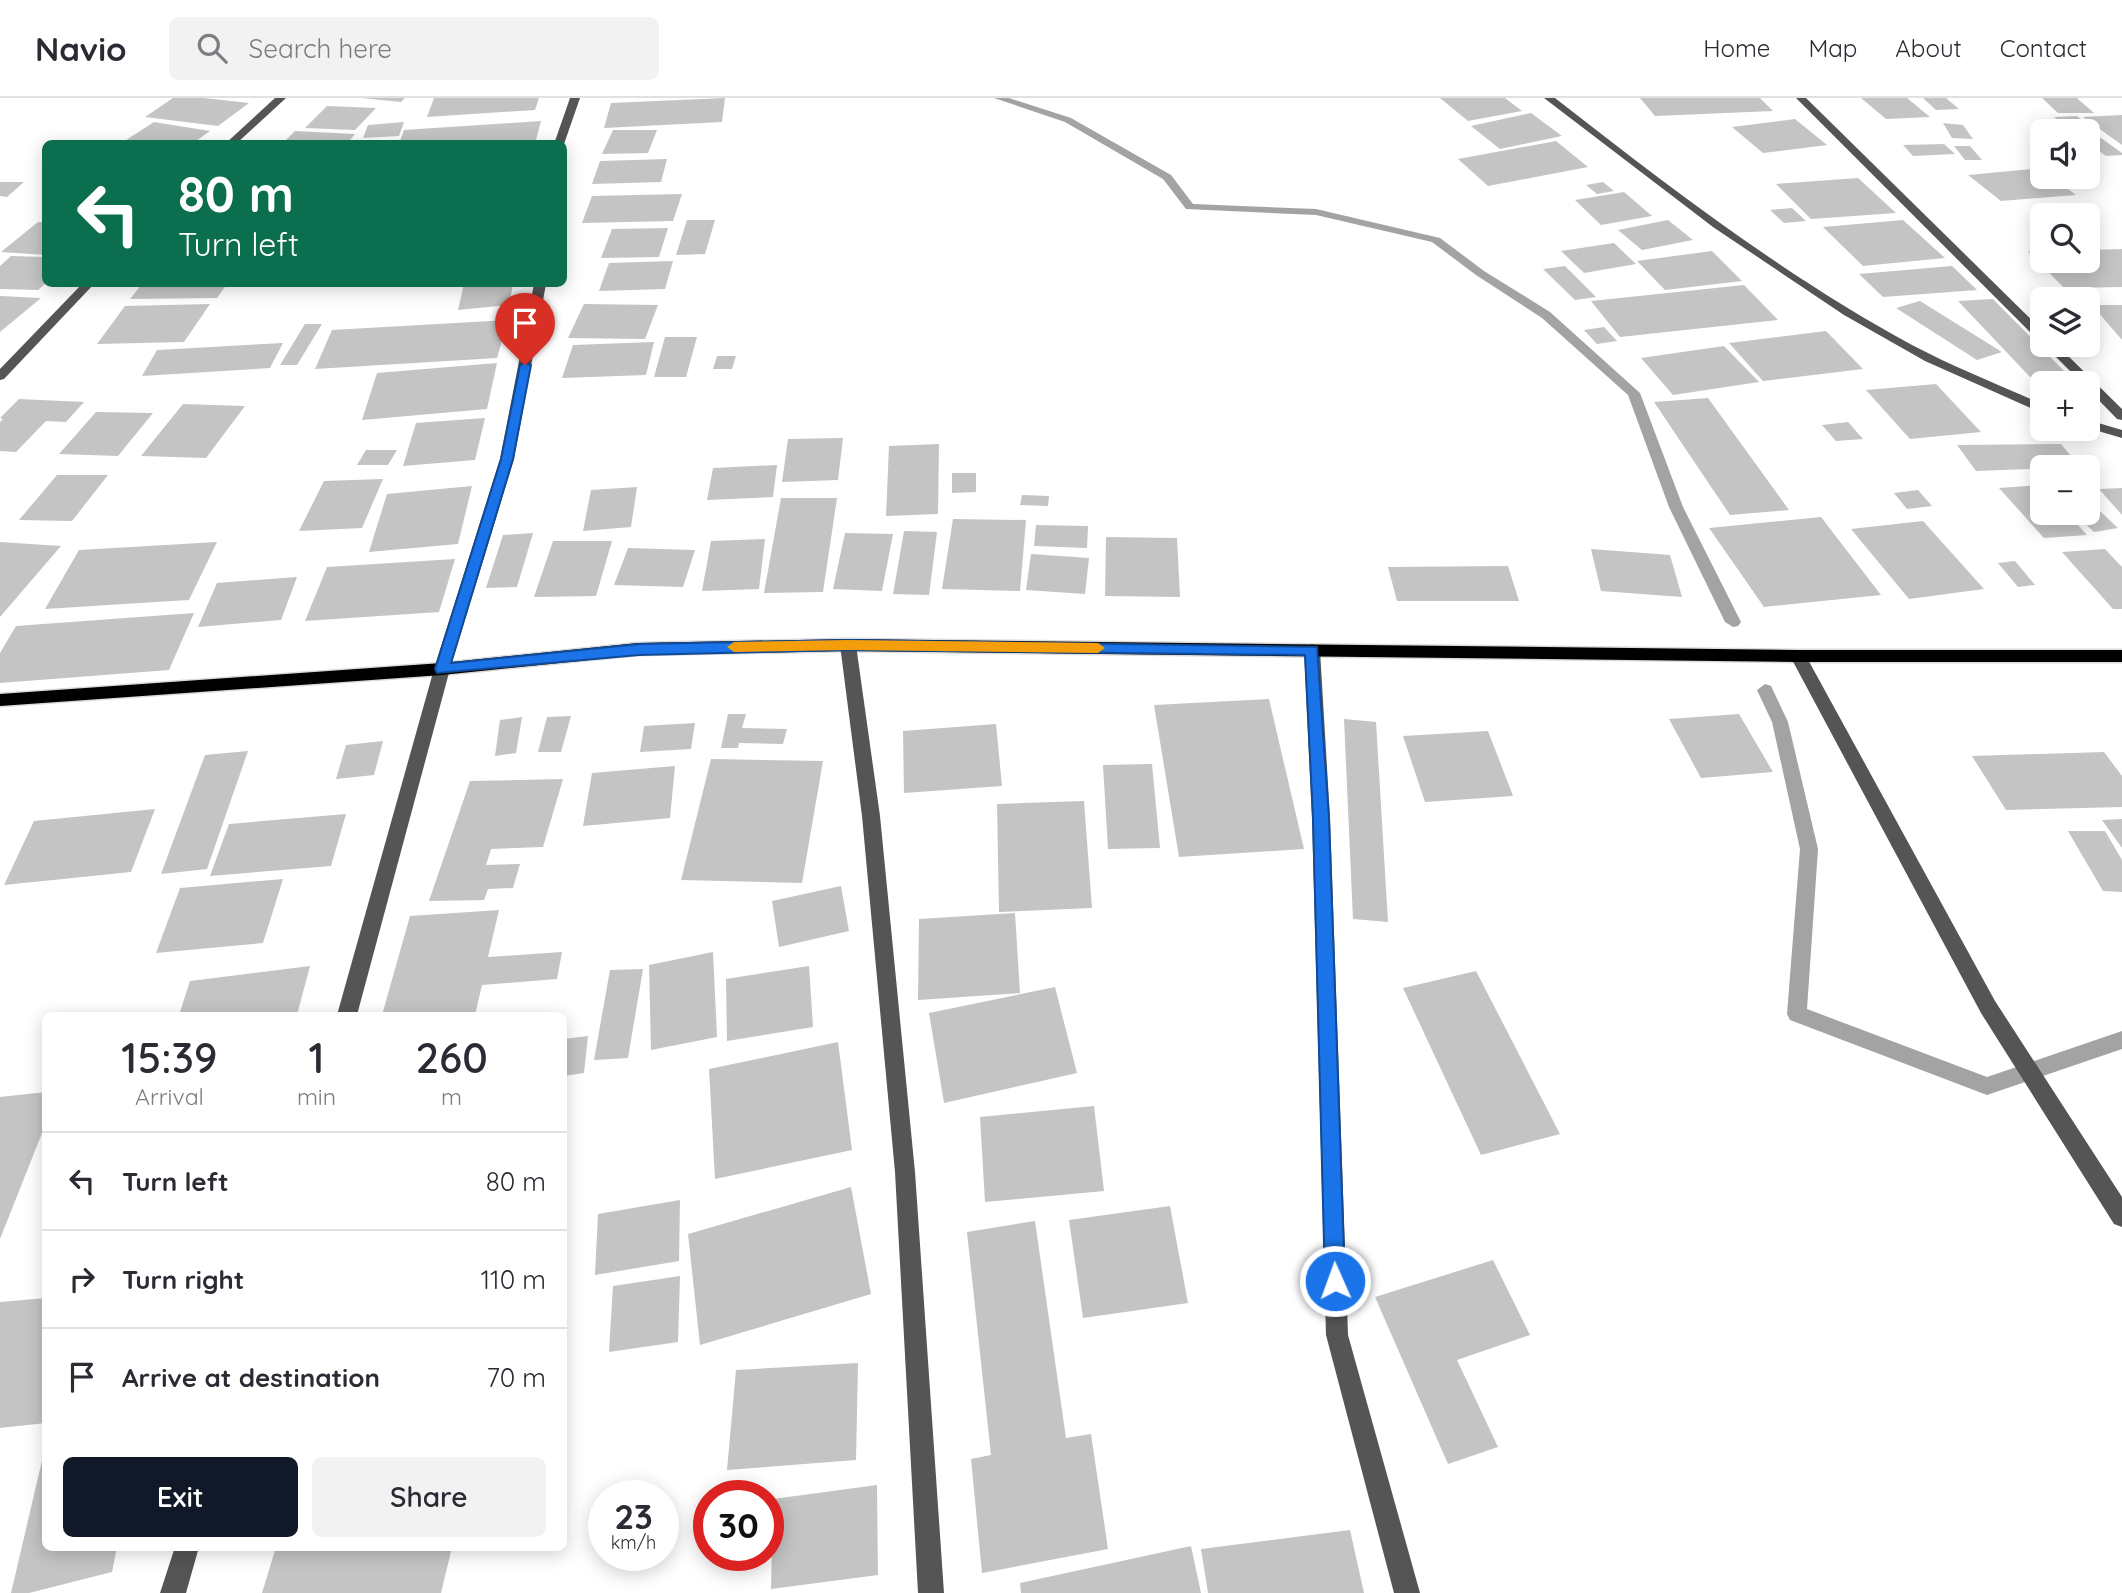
<!DOCTYPE html>
<meta charset="utf-8">
<style>
body{margin:0;font-family:Quicksand,sans-serif;background:#f2f2f3;color:#2b2b33;height:100vh;display:flex;flex-direction:column;font-size:26px;white-space:nowrap}
*{box-sizing:border-box;margin:0}
p{font-size:23px;color:#7c7c81}
.icon{flex:none;width:38px;height:38px;fill:none;stroke:currentColor;stroke-width:2;stroke-linecap:round;stroke-linejoin:round}
.map{position:relative;flex:1;overflow:hidden}
.side{position:absolute;left:42px;top:914px;width:525px;height:539px;display:flex;flex-direction:column;background:#fff;border-radius:10px;box-shadow:0 4px 18px #0003}
.side>*{flex:none}
.banner{position:absolute;left:42px;top:42px;width:525px;height:147px;border-radius:10px;box-shadow:0 4px 18px #0003;background:#0b6e4f;color:#fff;overflow:hidden}
.tools{position:absolute;left:2030px;top:21px;display:grid;gap:14px}
.tools a{display:grid;place-items:center;width:70px;height:70px;border-radius:10px;background:#fff;box-shadow:0 4px 18px #0003;font-size:35px}
.speed{position:absolute;left:588px;top:1382px;display:flex;gap:14px;font-size:35px;font-weight:700;text-align:center}
.speed>*{display:grid;place-content:center;width:91px;height:91px;border-radius:50%;background:#fff;box-shadow:0 4px 18px #0003;line-height:1}
.speed small{font-size:18px;font-weight:400}
.speed .limit{border:10px solid #d22;background:#fff;color:#111}
.pin{position:absolute;display:grid;place-items:center;width:60px;height:60px;color:#fff;margin:-72px -30px;border-radius:50% 50% 50% 0;rotate:-45deg;box-shadow:0 0 7px #0007}
.pin .icon{rotate:45deg}
.me{position:absolute;width:77px;margin:-38px;rotate:358deg;stroke-linejoin:round;filter:drop-shadow(0 0 5px #0008)}
.turn{display:flex;align-items:center;gap:24px;height:147px;padding:0 21px;font-size:32px}
.turn .icon{width:91px;height:91px;stroke-width:2.5}
.turn b{display:block;font-size:49px;line-height:60px}
.eta{display:flex;justify-content:space-evenly;align-items:center;height:119px;text-align:center}
.eta b{font-size:42px;font-weight:600;line-height:49px}
.button{display:flex;gap:14px;margin-top:auto;padding:14px 21px}
.button a{flex:1;height:80px;border-radius:10px;background:#111827;color:#fff;font-size:28px;font-weight:600;line-height:80px;text-align:center}
.button a+a{background:#f2f2f3;color:#2b2b33}
ul{padding:0;list-style:none}
li{display:flex;align-items:center;gap:21px;height:98px;padding:0 21px;border-top:2px solid #e1e1e2}
li div{flex:1}
li b{display:block;font-size:26px}
li em{font-style:normal}
header{display:flex;align-items:center;gap:42px;box-sizing:border-box;height:98px;padding:0 35px;background:#fff;border-bottom:2px solid #e1e1e2}
header strong{font-size:33px}
nav{display:flex;gap:38px;margin-inline-start:auto;font-size:24px}
.search{width:490px;height:63px;background:#f2f2f3;display:flex;align-items:center;gap:18px;box-sizing:border-box;padding:0 24px;border-radius:10px;color:#7c7c81;font-size:26px}
.map>svg:first-child{display:block}
.lines{fill:none;stroke-linecap:round;stroke-linejoin:round}
.stream{fill:#a3a3a3;fill-rule:evenodd}
.building{fill:#c4c4c4}
.major-casing{stroke:#dbdbdb;stroke-width:3}
.minor{fill:#555;fill-rule:evenodd}
.major{fill:#000;fill-rule:evenodd}
.route{fill:#1a73e8;stroke:#114b97;stroke-width:2}
.slow{fill:#f59e0b}
</style>
<header>
<strong>Navio</strong>
<div class="search"><svg class="icon" aria-label="search" viewBox="0 0 24 24"><circle cx="10" cy="10" r="6"/><path d="M15 15l6 6"/></svg>Search here</div>
<nav><a>Home</a><a>Map</a><a>About</a><a>Contact</a></nav>
</header>
<div class="map">
<svg width="2122" height="1495" viewBox="0 0 2122 1495">
<rect width="100%" height="100%" fill="#fff"/>
<g class="lines">
<!-- stream -->
<g class="stream">
<polygon points="994,0 1009,0 1071,20 1171,77 1193,106 1316,111 1440,140 1484,173 1550,214 1640,295 1683,409 1741,524 1738,528 1733,529 1725,524 1669,409 1628,297 1542,220 1476,177 1432,144 1316,117 1186,111 1163,81 1065,24"/>
<polygon points="1765,586 1771,588 1788,624 1818,751 1807,911 1987,979 2122,933 2122,951 1987,997 1790,922 1787,916 1800,751 1772,624 1757,592"/>
</g>
</g>
<!-- building -->
<g class="building">
<polygon points="173,0 204,0 249,5 218,28 145,19"/>
<polygon points="361,0 405,0 401,4"/>
<polygon points="434,0 539,0 535,12 427,19"/>
<polygon points="725,0 722,24 604,30 611,5"/>
<polygon points="1440,0 1505,0 1522,13 1468,23"/>
<polygon points="1640,0 1760,0 1773,13 1655,18"/>
<polygon points="1861,0 1907,0 1930,19 1886,21"/>
<polygon points="1923,0 1946,0 1959,11 1936,12"/>
<polygon points="2042,0 2077,0 2094,15 2058,15"/>
<polygon points="327,8 376,10 355,32 305,30"/>
<polygon points="1531,15 1562,38 1500,51 1471,28"/>
<polygon points="2122,17 2122,47 2083,19"/>
<polygon points="2077,18 2098,35 2072,33 2054,19"/>
<polygon points="1795,21 1827,47 1763,55 1732,29"/>
<polygon points="541,23 535,46 399,46 404,32"/>
<polygon points="154,24 210,33 192,46 120,46"/>
<polygon points="404,24 399,38 363,40 368,27"/>
<polygon points="1943,25 1963,27 1973,41 1952,40"/>
<polygon points="613,32 657,32 648,55 602,56"/>
<polygon points="295,33 355,36 347,46 282,46"/>
<polygon points="2101,40 2122,55 2122,57 2106,58 2088,45 2088,41"/>
<polygon points="1556,43 1588,69 1488,88 1458,61"/>
<polygon points="1944,46 1955,56 1913,58 1903,47"/>
<polygon points="1954,48 1970,48 1982,62 1965,62"/>
<polygon points="667,61 661,84 592,86 600,63"/>
<polygon points="2041,70 2042,79 2052,79 2076,97 2001,103 1968,77"/>
<polygon points="1858,80 1896,115 1811,121 1776,86"/>
<polygon points="0,84 24,84 7,99 0,98"/>
<polygon points="1603,84 1614,93 1597,96 1586,87"/>
<polygon points="1624,94 1652,118 1601,127 1575,102"/>
<polygon points="682,96 673,123 582,125 592,98"/>
<polygon points="1792,110 1806,123 1784,125 1770,112"/>
<polygon points="687,122 715,122 705,156 676,157"/>
<polygon points="1668,122 1693,142 1642,152 1618,132"/>
<polygon points="1903,122 1945,160 1863,168 1823,129"/>
<polygon points="38,124 46,124 46,157 1,154"/>
<polygon points="668,130 659,159 601,160 612,131"/>
<polygon points="1614,145 1636,166 1584,175 1561,153"/>
<polygon points="2122,151 2122,189 2064,190 2028,153 2042,153 2042,163 2088,163 2088,152"/>
<polygon points="1712,153 1742,183 1665,192 1637,163"/>
<polygon points="11,158 46,159 46,185 38,192 0,191 0,168"/>
<polygon points="673,163 665,191 599,193 609,165"/>
<polygon points="1565,168 1596,199 1575,202 1543,171"/>
<polygon points="1952,168 1977,192 1883,199 1859,176"/>
<polygon points="142,186 227,186 217,200 130,201"/>
<polygon points="464,186 513,186 509,207 458,212"/>
<polygon points="1744,187 1778,222 1620,239 1591,203"/>
<polygon points="0,198 41,200 0,234"/>
<polygon points="1993,201 2069,278 2031,280 1958,203"/>
<polygon points="1920,203 2002,254 1977,262 1896,210"/>
<polygon points="210,206 184,244 97,246 125,208"/>
<polygon points="584,206 658,207 645,241 568,240"/>
<polygon points="2092,207 2122,207 2122,242"/>
<polygon points="508,222 497,260 315,271 332,232"/>
<polygon points="305,226 322,226 297,267 280,267"/>
<polygon points="1604,229 1617,243 1597,246 1584,232"/>
<polygon points="1826,233 1863,271 1763,283 1729,245"/>
<polygon points="665,239 697,239 686,279 654,279"/>
<polygon points="654,244 646,277 562,280 573,247"/>
<polygon points="283,245 270,270 142,278 157,252"/>
<polygon points="1724,248 1759,284 1673,297 1641,260"/>
<polygon points="717,258 736,258 732,271 713,271"/>
<polygon points="497,265 487,311 362,322 377,275"/>
<polygon points="1936,286 1981,334 1910,341 1866,292"/>
<polygon points="1708,300 1789,412 1730,417 1654,304"/>
<polygon points="19,301 84,304 66,324 46,323 16,354 0,353 0,324 3,321 0,320"/>
<polygon points="183,306 245,308 206,360 141,358"/>
<polygon points="96,314 153,315 118,358 59,356"/>
<polygon points="485,320 475,362 403,368 416,325"/>
<polygon points="1848,324 1863,341 1836,343 1822,327"/>
<polygon points="843,340 838,382 782,384 788,341"/>
<polygon points="939,346 938,416 886,418 889,348"/>
<polygon points="2061,346 2080,369 1976,373 1957,347"/>
<polygon points="366,352 397,352 388,367 357,367"/>
<polygon points="777,367 773,399 707,402 713,370"/>
<polygon points="952,375 976,375 976,394 952,395"/>
<polygon points="57,377 108,377 72,423 19,422"/>
<polygon points="383,381 362,430 299,433 324,383"/>
<polygon points="2040,387 2042,415 2067,415 2087,437 2044,440 1999,390"/>
<polygon points="472,388 458,446 369,454 387,396"/>
<polygon points="637,389 631,429 583,433 591,392"/>
<polygon points="2122,390 2122,417 2099,391"/>
<polygon points="1918,392 1932,408 1907,411 1894,395"/>
<polygon points="1022,397 1049,398 1048,408 1020,407"/>
<polygon points="781,400 837,400 823,494 764,495"/>
<polygon points="2088,402 2118,430 2094,434 2074,415 2088,415"/>
<polygon points="1821,419 1881,497 1764,509 1709,430"/>
<polygon points="953,421 1026,422 1020,493 942,491"/>
<polygon points="1923,423 1984,491 1909,501 1851,431"/>
<polygon points="1036,427 1088,428 1087,450 1034,448"/>
<polygon points="904,433 937,434 929,497 893,496"/>
<polygon points="533,435 517,489 486,490 503,437"/>
<polygon points="845,435 893,436 882,493 833,491"/>
<polygon points="1106,439 1177,440 1180,499 1105,498"/>
<polygon points="765,441 759,491 702,493 711,443"/>
<polygon points="553,443 612,443 596,498 534,499"/>
<polygon points="0,444 61,448 0,519"/>
<polygon points="217,444 189,502 45,511 79,452"/>
<polygon points="628,450 695,452 683,489 614,487"/>
<polygon points="1591,451 1670,457 1682,499 1601,493"/>
<polygon points="2105,451 2122,469 2122,511 2113,511 2062,454"/>
<polygon points="1031,456 1089,460 1085,496 1026,492"/>
<polygon points="455,461 439,514 305,523 327,469"/>
<polygon points="2015,463 2035,487 2018,489 1998,465"/>
<polygon points="1508,468 1519,503 1397,503 1388,469"/>
<polygon points="297,479 281,522 198,529 217,485"/>
<polygon points="194,515 169,572 0,585 0,555 16,528"/>
<polygon points="1269,601 1304,751 1179,759 1154,607"/>
<polygon points="728,616 746,616 742,630 787,631 783,646 739,645 738,650 721,650"/>
<polygon points="1739,616 1773,674 1701,680 1669,621"/>
<polygon points="571,618 561,654 538,654 547,619"/>
<polygon points="522,619 516,655 495,658 500,622"/>
<polygon points="1344,621 1376,624 1388,824 1353,821"/>
<polygon points="695,625 691,651 640,654 644,628"/>
<polygon points="996,626 1002,688 904,695 903,633"/>
<polygon points="1488,633 1513,698 1425,704 1403,638"/>
<polygon points="383,643 374,677 336,681 346,647"/>
<polygon points="248,653 207,771 161,776 205,657"/>
<polygon points="2104,654 2122,678 2122,709 2006,712 1972,658"/>
<polygon points="711,661 823,663 802,785 681,782"/>
<polygon points="1152,666 1160,750 1108,751 1103,667"/>
<polygon points="675,668 670,720 583,728 592,675"/>
<polygon points="563,681 543,749 491,751 486,767 520,766 513,790 488,791 484,802 429,803 470,683"/>
<polygon points="1084,703 1092,810 999,814 997,706"/>
<polygon points="155,711 131,774 4,787 34,723"/>
<polygon points="346,716 331,768 210,778 229,726"/>
<polygon points="2122,721 2122,750 2102,722"/>
<polygon points="2068,733 2105,733 2122,762 2122,794 2103,793"/>
<polygon points="283,781 263,845 156,855 180,790"/>
<polygon points="841,788 849,833 779,849 772,803"/>
<polygon points="499,812 488,859 562,854 557,881 482,887 475,917 382,917 410,818"/>
<polygon points="1015,815 1020,895 918,902 919,821"/>
<polygon points="713,854 717,939 651,952 649,867"/>
<polygon points="310,868 297,917 179,917 190,883"/>
<polygon points="809,868 813,929 727,943 726,881"/>
<polygon points="643,871 628,960 594,962 610,872"/>
<polygon points="1476,873 1560,1036 1481,1057 1403,890"/>
<polygon points="1055,889 1077,975 944,1005 929,915"/>
<polygon points="588,938 584,975 564,978 564,941"/>
<polygon points="838,944 852,1052 715,1081 709,971"/>
<polygon points="46,994 46,1025 0,1141 0,999"/>
<polygon points="1094,1008 1104,1093 985,1104 980,1019"/>
<polygon points="851,1089 871,1196 700,1247 688,1136"/>
<polygon points="680,1102 679,1163 595,1177 598,1116"/>
<polygon points="1170,1108 1188,1205 1083,1220 1069,1122"/>
<polygon points="1035,1123 1066,1340 1091,1336 1108,1451 982,1475 971,1361 991,1357 967,1134"/>
<polygon points="1493,1162 1530,1237 1457,1262 1498,1349 1448,1366 1375,1199"/>
<polygon points="680,1178 678,1244 609,1254 613,1188"/>
<polygon points="46,1200 46,1325 0,1330 0,1204"/>
<polygon points="858,1265 856,1362 727,1372 736,1272"/>
<polygon points="44,1354 46,1449 117,1449 112,1474 29,1495 11,1495"/>
<polygon points="877,1387 878,1477 771,1491 773,1401"/>
<polygon points="1350,1432 1364,1495 1208,1495 1201,1451"/>
<polygon points="1191,1448 1201,1495 1021,1495 1020,1485"/>
<polygon points="276,1449 452,1449 441,1495 262,1495"/>
</g>
<g class="lines">
<defs>
<polygon id="major" points="848,541 1798,552 2122,552 2122,564 1798,564 848,553 638,557 442,577 0,608 0,596 442,565 638,545"/>
</defs>
<!-- major casing -->
<use href="#major" class="major-casing"/>
<!-- minor -->
<g class="minor">
<polygon points="275,0 286,0 236,46 225,46"/>
<polygon points="570,0 580,0 564,46 554,46"/>
<path d="M1544,0H1555C1669,89 1785,178 1912,247C1954,269 1999,287 2042,306V315L1925,263L1844,217L1713,129Z"/>
<polygon points="1796,0 1806,0 2042,232 2042,243 2038,242"/>
<polygon points="82,186 94,186 4,281 0,282 0,271"/>
<polygon points="534,186 546,186 514,361 450,571 357,917 337,917 434,571 500,361"/>
<polygon points="2044,247 2057,247 2122,311 2122,322 2117,321 2088,291 2088,285 2082,285"/>
<polygon points="2088,322 2122,332 2122,340 2088,330"/>
<polygon points="848,541 856,547 880,718 915,1074 944,1495 918,1495 895,1074 862,718 840,547"/>
<polygon points="1312,546 1320,552 1330,720 1348,1237 1420,1495 1394,1495 1326,1237 1312,720 1304,552"/>
<polygon points="1798,552 1806,558 1995,903 2122,1099 2122,1129 2114,1126 1981,915 1790,558"/>
<polygon points="175,1449 199,1449 186,1495 160,1495"/>
</g>
<!-- major -->
<use href="#major" class="major"/>
</g>
<!-- route -->
<polygon class="route" points="525,264 531,267 513,361 451,565 639,546 848,542 1317,549 1329,720 1345,1183 1343,1190 1335,1193 1328,1190 1325,1183 1313,720 1305,557 848,552 639,557 437,575 435,571 501,361 520,267"/>
<!-- slow -->
<polygon class="slow" points="848,542 1098,545 1105,550 1098,555 848,552 734,554 727,549 734,544"/>
</svg>
<div class="tools">
<a><svg class="icon" aria-label="sound" viewBox="0 0 24 24"><path d="M4 9h4l5-4v14l-5-4H4zM17 9q2 3 0 6"/></svg></a>
<a><svg class="icon" aria-label="search" viewBox="0 0 24 24"><circle cx="10" cy="10" r="6"/><path d="M15 15l6 6"/></svg></a>
<a><svg class="icon" aria-label="layers" viewBox="0 0 24 24"><path d="M12 4l9 5-9 5-9-5zM3 14l9 5 9-5"/></svg></a>
<a>+</a>
<a>−</a>
</div>
<div class="speed"><div>23<small>km/h</small></div><div class="limit">30</div></div>
<div class="pin" style="left:525px;top:267px;background:#d93025"><svg class="icon" aria-label="arrive" viewBox="0 0 24 24"><path d="M6 21V4h12l-3 4 3 4H6"/></svg></div>
<svg class="me" style="left:1335px;top:1183px" viewBox="-20 -20 40 40"><circle r="17" fill="#1a73e8" stroke="#fff" stroke-width="3"/><path d="M0-11L8 9 0 5-8 9z" fill="#fff"/></svg>
<div class="banner">
<div class="turn"><svg class="icon" aria-label="left" viewBox="0 0 24 24"><path d="M17 20v-9H6M10 6l-5 5 5 5"/></svg><div><b>80 m</b>Turn left</div></div>
</div>
<section class="side">
<div class="eta">
<div><b>15:39</b><p>Arrival</p></div>
<div><b>1</b><p>min</p></div>
<div><b>260</b><p>m</p></div>
</div>
<ul>
<li><svg class="icon" aria-label="left" viewBox="0 0 24 24"><path d="M17 20v-9H6M10 6l-5 5 5 5"/></svg><div><b>Turn left</b></div><em>80 m</em></li>
<li><svg class="icon" aria-label="right" viewBox="0 0 24 24"><path d="M7 20v-9h11M14 6l5 5-5 5"/></svg><div><b>Turn right</b></div><em>110 m</em></li>
<li><svg class="icon" aria-label="arrive" viewBox="0 0 24 24"><path d="M6 21V4h12l-3 4 3 4H6"/></svg><div><b>Arrive at destination</b></div><em>70 m</em></li>
</ul>
<div class="button"><a>Exit</a><a>Share</a></div>
</section>
</div>
